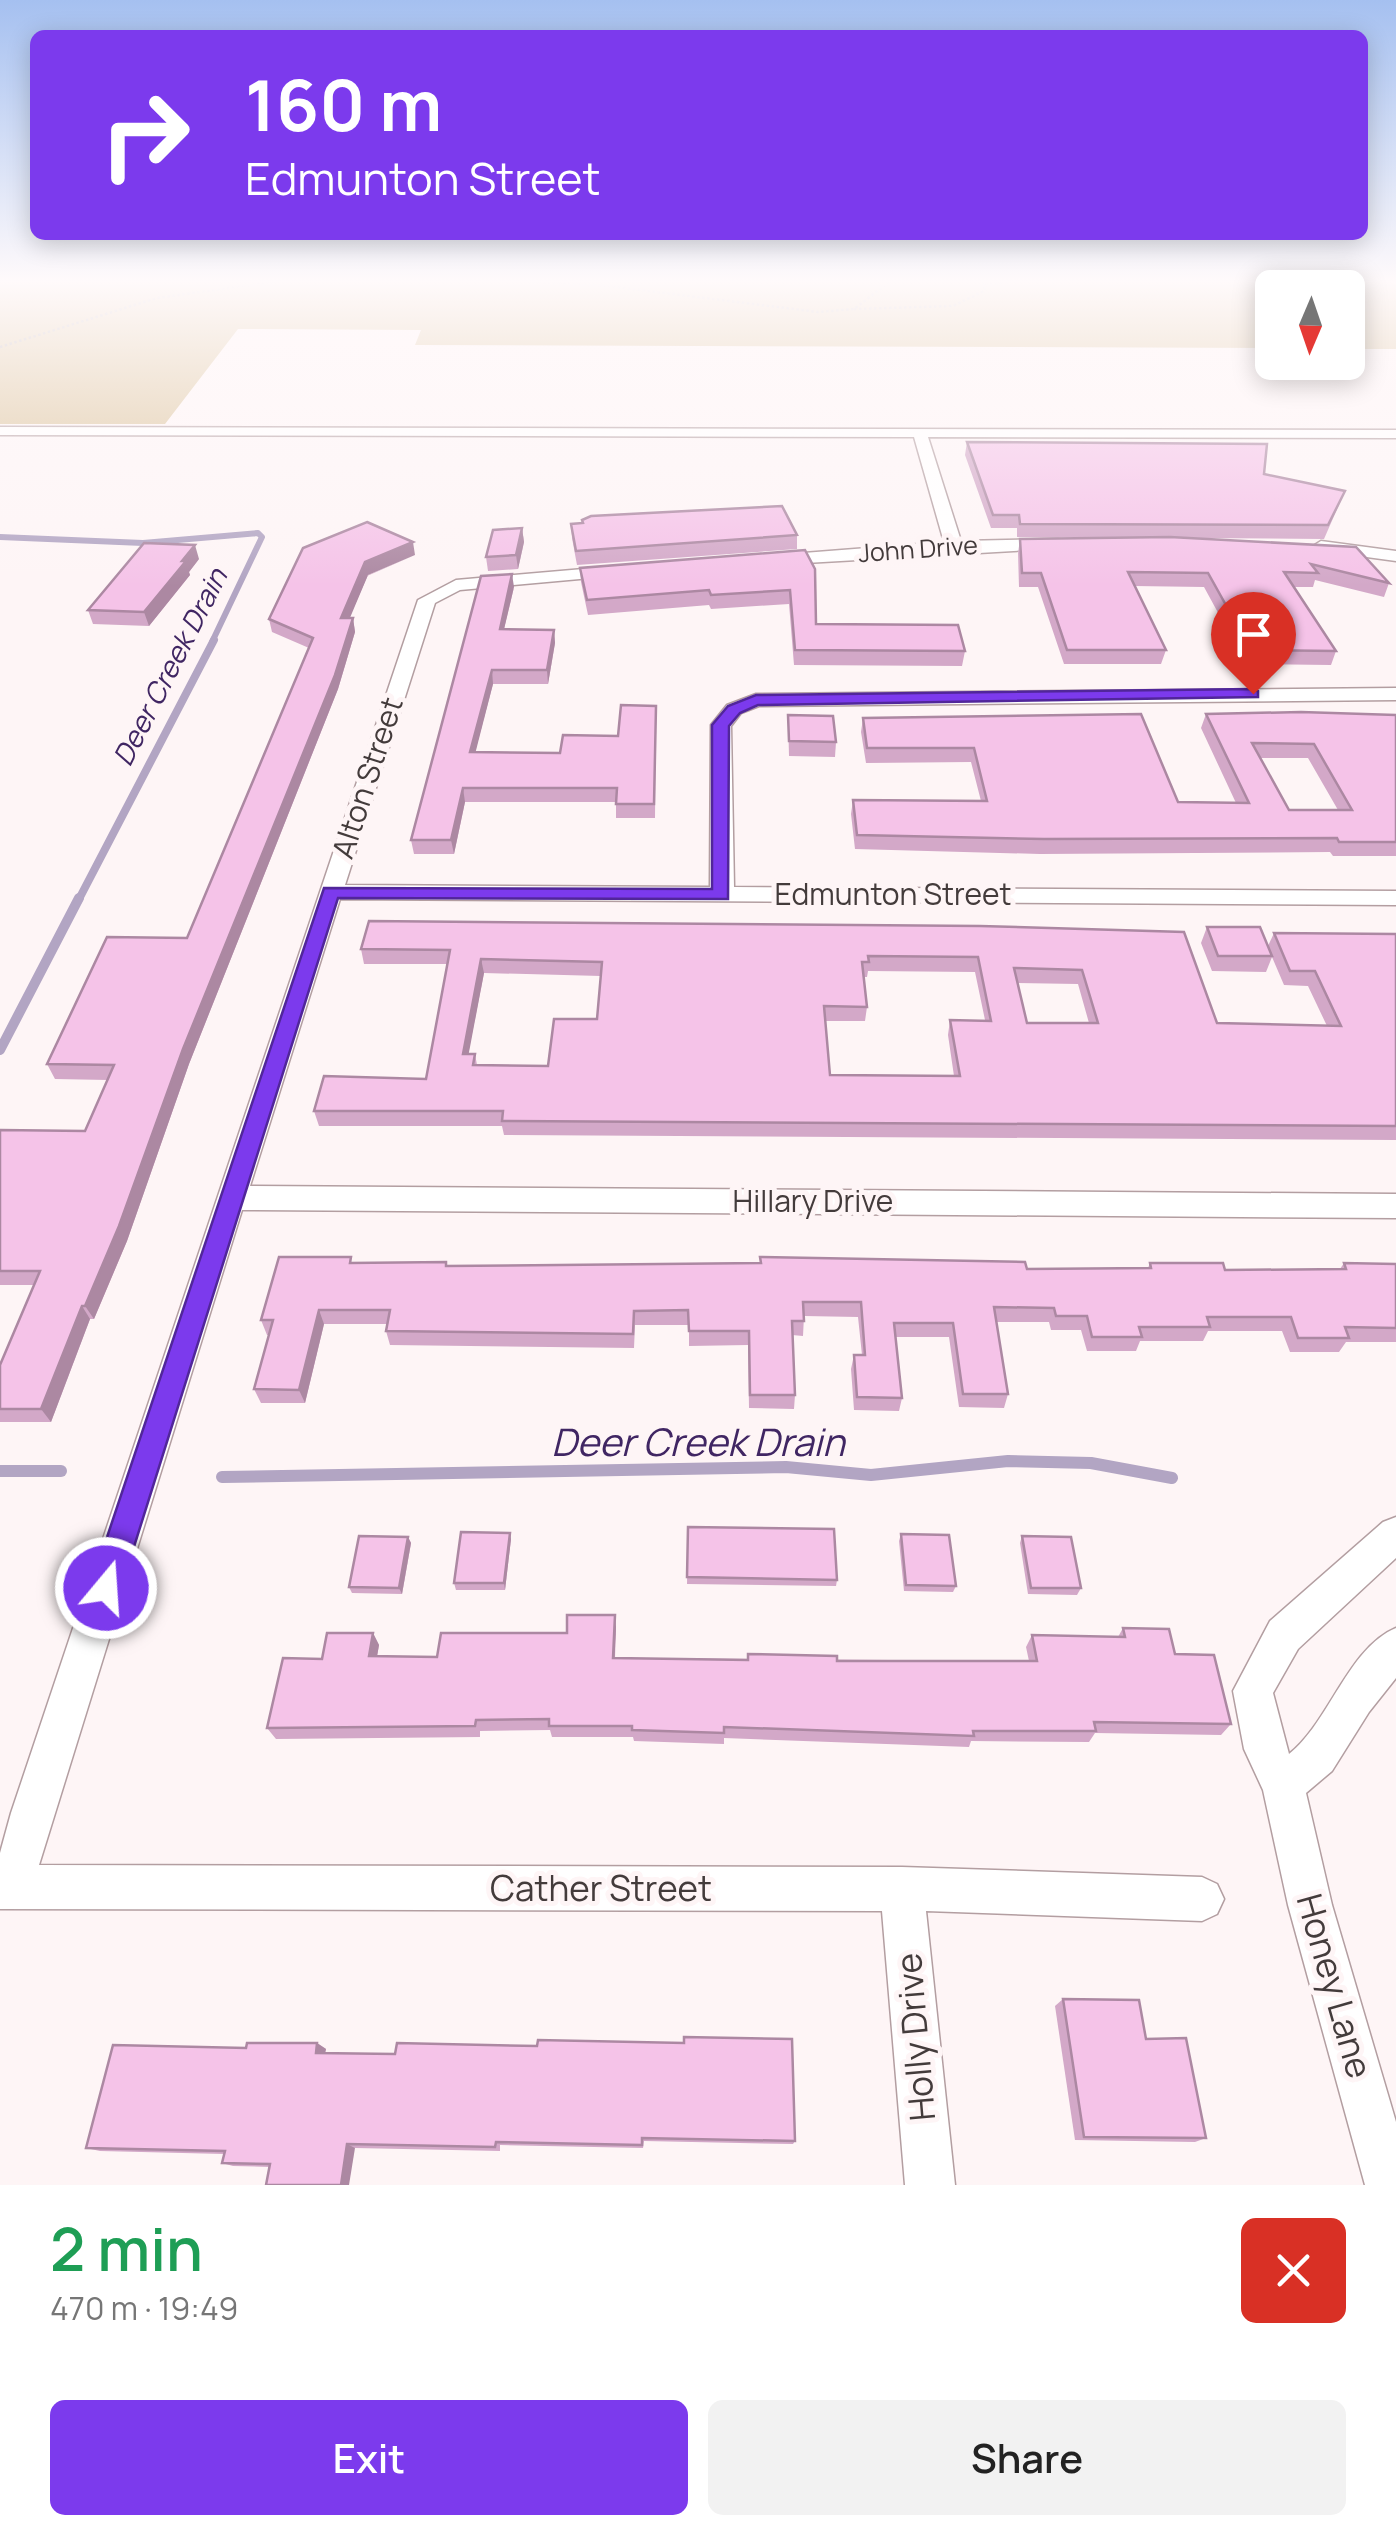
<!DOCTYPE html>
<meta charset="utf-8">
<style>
body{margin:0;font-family:Manrope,sans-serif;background:#f2f2f2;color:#222;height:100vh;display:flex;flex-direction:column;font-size:38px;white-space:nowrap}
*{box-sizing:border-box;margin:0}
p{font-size:32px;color:#767676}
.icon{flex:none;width:55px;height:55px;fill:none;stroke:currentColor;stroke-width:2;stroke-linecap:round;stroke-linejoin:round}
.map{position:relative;height:2185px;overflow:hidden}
.sheet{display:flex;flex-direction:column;background:#fff;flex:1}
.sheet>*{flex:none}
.guide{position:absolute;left:30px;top:30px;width:1338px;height:210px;border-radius:15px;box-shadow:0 5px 25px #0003;background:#7c3aed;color:#fff;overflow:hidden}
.needle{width:65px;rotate:182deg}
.buttons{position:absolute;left:1255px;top:270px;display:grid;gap:20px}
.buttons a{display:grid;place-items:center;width:110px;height:110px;border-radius:15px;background:#fff;box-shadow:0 5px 25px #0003;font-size:50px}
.pin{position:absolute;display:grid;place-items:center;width:85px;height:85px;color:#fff;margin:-102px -42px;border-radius:50% 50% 50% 0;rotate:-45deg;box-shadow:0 0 10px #0007}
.pin .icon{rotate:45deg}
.me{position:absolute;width:110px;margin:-55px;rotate:18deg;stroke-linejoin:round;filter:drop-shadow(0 0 8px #0008)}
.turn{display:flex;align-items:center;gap:35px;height:210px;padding:0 50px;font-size:45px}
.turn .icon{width:130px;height:130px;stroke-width:2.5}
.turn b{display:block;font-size:70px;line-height:85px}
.round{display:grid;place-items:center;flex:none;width:105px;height:105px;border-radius:15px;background:#f2f2f2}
.headline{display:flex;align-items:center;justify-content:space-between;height:170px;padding:0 50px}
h1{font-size:60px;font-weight:600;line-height:75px;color:#1e9e55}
.button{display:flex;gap:20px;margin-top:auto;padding:20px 50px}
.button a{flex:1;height:115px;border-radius:15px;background:#7c3aed;color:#fff;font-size:40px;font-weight:600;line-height:115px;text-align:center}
.button a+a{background:#f2f2f2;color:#222}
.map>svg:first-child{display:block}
.green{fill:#d9c096}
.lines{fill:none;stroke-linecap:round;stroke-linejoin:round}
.stream-far3{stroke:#b2a5c3;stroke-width:6}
.stream-far2{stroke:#b2a5c3;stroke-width:8}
.stream-far1{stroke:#b2a5c3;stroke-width:10}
.stream{stroke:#b2a5c3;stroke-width:12}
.street-casing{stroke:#b39ea1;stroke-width:3}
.path{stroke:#b3aaab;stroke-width:2.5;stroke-dasharray:2.5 2.5;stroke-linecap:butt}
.street{fill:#fff;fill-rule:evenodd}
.wall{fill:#d3a8c8;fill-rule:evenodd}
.shaded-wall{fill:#ac88a2}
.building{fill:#f5c3e8;stroke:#ac88a2;stroke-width:2.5;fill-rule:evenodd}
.route{fill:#7c3aed;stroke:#51269a;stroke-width:2.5}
.labels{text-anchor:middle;stroke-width:10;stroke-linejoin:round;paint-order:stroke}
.far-street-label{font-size:25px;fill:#433b3b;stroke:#fef5f6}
.far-water-label{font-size:28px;font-style:italic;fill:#402663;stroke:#fef5f6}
.street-label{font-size:30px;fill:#433b3b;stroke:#fef5f6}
.near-street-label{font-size:35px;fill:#433b3b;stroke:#fef5f6}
.near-water-label{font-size:38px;font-style:italic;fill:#402663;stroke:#fef5f6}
</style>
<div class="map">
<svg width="1396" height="2185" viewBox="0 0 1396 2185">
<rect width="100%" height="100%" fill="#fef5f6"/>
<!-- green -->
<polygon class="green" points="0,280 1384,280 1396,284 1396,349 1348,349 1348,288 1272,288 1272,348 415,345 421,330 238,329 165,424 0,424"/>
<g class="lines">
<!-- stream-far3 -->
<polyline class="stream-far3" points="0,537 143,543 258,533 262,537 212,642"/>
<!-- stream-far2 -->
<polyline class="stream-far2" points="78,901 214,640"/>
<!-- stream-far1 -->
<polyline class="stream-far1" points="0,1050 79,898"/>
<!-- stream -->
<g class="stream">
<polyline points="0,1471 61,1471"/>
<polyline points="222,1477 786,1467 871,1475 1008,1461 1091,1463 1172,1478"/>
</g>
<defs>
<g id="street">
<polygon points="0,427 1396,430 1396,438 928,437 961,541 1058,539 1064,540 1064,548 771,565 765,564 765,556 944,542 914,437 0,435"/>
<polygon points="1321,541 1396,551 1396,561 1315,550 1313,546"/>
<polygon points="618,566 624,567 624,575 460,590 435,603 345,885 710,887 711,725 727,705 756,694 1396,688 1396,700 759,706 741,713 731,726 734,887 1396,891 1396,905 340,899 250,1186 1396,1194 1396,1218 242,1210 39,1865 902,1867 1202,1877 1217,1884 1224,1899 1217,1914 1202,1921 926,1911 955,2185 905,2185 882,1911 0,1909 0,1853 11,1813 418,600 456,580"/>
<path d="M1396,1517V1558L1298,1649L1273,1693L1289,1754C1329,1723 1348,1648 1396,1628V1678L1369,1712L1332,1771L1306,1793L1332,1905L1396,2122V2185H1365L1288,1905L1263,1790L1244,1749L1233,1691L1270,1621L1383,1522Z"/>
</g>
</defs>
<!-- street casing -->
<use href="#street" class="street-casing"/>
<!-- path -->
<g class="path">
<polyline points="498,280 608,286 818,312 854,309 892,280"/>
<polyline points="985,285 1020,280"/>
<polyline points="854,309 953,306 984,291 985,285 974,280"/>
<polyline points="0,347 157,298 286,280"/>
</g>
<!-- street -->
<use href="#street" class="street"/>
</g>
<!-- wall -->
<g class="wall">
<polygon points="967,442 1264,474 1345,491 1324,539 1186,538 1356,547 1389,583 1384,597 1315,580 1313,587 1293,587 1336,651 1331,665 1246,664 1204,587 1134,586 1166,650 1161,664 1064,664 1038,587 1019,587 1018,553 1020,539 1132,538 1017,537 1017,528 991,528 965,455"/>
<polygon points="571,524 797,535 797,549 577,565 572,538"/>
<polygon points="522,528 524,542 518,569 488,571 486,557"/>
<polygon points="805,550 816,624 965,651 962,666 794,665 789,604 711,609 709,605 588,615 581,582 580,568"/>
<polygon points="415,555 368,575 349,618 353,618 355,632 338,689 189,1064 127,1241 94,1319 90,1319 51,1422 0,1422 0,1365 34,1285 0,1285 0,1130 85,1131 108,1080 55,1079 47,1064 187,938 309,648 272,632 269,619"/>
<polygon points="199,559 189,572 190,575 149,626 93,624 88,610"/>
<polygon points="514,587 504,629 554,630 555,643 548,684 493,684 475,752 560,753 618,736 656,706 655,818 616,818 616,802 465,802 454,854 414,854 411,840"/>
<path d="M1206,714L1396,715V856H1333L1330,852L1040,854L855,849L851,814L853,800L981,801L971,762L866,763L861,732L863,718L1178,802L1236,803L1201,728ZM1260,758H1308L1338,810H1289Z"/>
<polygon points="788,715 836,742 835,757 789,756"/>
<path d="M980,926L1217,1023L1224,1024L1327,1026L1308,986L1284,985L1272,957L1266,972L1212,971L1201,943L1207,927L1268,946L1274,933L1396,934V1140L504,1135L502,1126H319L314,1111L426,1079L447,964H364L361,949ZM868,971L975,972L985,1020H950L948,1035L954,1076L830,1075L825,1021H865L867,1007L864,977H867ZM484,973L601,976L597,1019L548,1066L477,1065L475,1054H468ZM1017,983L1078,984L1089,1023H1027Z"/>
<polygon points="353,1263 447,1266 1027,1269 1148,1268 1150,1263 1225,1270 1340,1269 1344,1263 1396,1264 1396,1342 1346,1342 1339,1352 1290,1352 1282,1331 1208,1331 1203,1341 1140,1341 1136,1351 1087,1351 1081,1330 1051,1330 1049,1322 996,1322 1008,1394 1004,1408 959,1407 949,1337 896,1337 902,1398 899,1411 854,1410 851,1369 854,1355 862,1355 858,1317 804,1316 803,1336 792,1335 795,1395 794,1409 749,1408 748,1345 689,1346 689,1325 635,1325 634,1348 390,1345 386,1331 387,1324 324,1324 305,1403 261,1403 254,1389 269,1335 267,1335 261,1320"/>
<polygon points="688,1527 837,1580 836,1586 687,1584"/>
<polygon points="901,1534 956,1586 953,1592 904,1591 899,1541"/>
<polygon points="1022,1536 1081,1588 1077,1595 1028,1594 1020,1543"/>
<polygon points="408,1537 411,1543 402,1594 352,1593 349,1587"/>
<polygon points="511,1539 505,1590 456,1590 454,1583"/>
<polygon points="616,1627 615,1658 1029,1661 1026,1647 1032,1635 1118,1637 1123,1628 1175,1654 1231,1724 1221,1735 1095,1733 1089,1742 971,1741 969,1747 724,1738 724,1744 634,1741 633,1737 552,1737 550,1730 480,1731 480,1737 276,1739 267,1728 322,1659 373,1633 379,1645 377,1656 437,1657 567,1633"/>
<polygon points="1063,1999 1146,2039 1206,2138 1195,2142 1075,2140 1055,2006"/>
<polygon points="317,2043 326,2049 325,2053 795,2141 793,2144 644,2141 643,2148 500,2145 500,2151 355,2148 270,2167 233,2166 222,2163 224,2154 100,2151 86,2148 246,2048"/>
</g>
<!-- shaded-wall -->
<g class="shaded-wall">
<polygon points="522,528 524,542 518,569 516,555"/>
<polygon points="413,542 415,555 368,575 344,632 341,618 365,562"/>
<polygon points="195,545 199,559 189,572 190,575 149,626 144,612"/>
<polygon points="512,574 514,587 501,642 500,629"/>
<polygon points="353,618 355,632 338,689 189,1064 127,1241 94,1319 85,1306 183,1049"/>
<polygon points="554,630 555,643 548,684 547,670"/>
<polygon points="492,670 493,684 472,766 470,752"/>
<polygon points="463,788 465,802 454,854 451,840"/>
<polygon points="481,959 484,973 466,1068 463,1054"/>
<polygon points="82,1306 90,1319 51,1422 41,1409"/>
<polygon points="319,1310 324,1324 305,1403 299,1390"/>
<polygon points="510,1533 511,1539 505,1590 504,1583"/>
<polygon points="408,1537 411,1543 402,1594 399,1588"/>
<polygon points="615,1615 616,1627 614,1669 613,1658"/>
<polygon points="373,1633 379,1645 375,1668 369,1656"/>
<polygon points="317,2043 326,2049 324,2058 316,2053"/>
<polygon points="347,2144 355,2148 349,2185 341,2185"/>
</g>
<!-- building -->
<g class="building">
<polygon points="967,442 1267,444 1264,474 1345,491 1328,525 1020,524 1019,515 993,515"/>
<polygon points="782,506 797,535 576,551 571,524 583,523 582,520 591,516"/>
<polygon points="367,522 413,542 365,562 341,618 353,618 335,675 183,1049 119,1226 85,1306 82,1306 41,1409 0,1409 0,1365 40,1271 0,1271 0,1130 85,1131 114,1065 47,1064 107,937 187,938 313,638 269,619 303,548"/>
<polygon points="522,528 516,555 486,557 493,530"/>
<polygon points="1170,537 1356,547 1389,583 1311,564 1318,573 1284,572 1336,651 1251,650 1208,573 1128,572 1166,650 1067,650 1041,573 1022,573 1020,539"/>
<polygon points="144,543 195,545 182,561 186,561 144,612 88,610"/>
<polygon points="805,550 815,569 816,624 958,625 965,651 795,650 790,590 711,595 709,590 587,600 580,568"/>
<polygon points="512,574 500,629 554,630 547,670 492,670 470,752 560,753 563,735 618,736 621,705 656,706 654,804 616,804 617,788 463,788 451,840 411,840 481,576"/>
<path d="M1301,712L1396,715V842H1339L1337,838L1044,839L857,835L853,800L987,801L974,748H867L863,718L1141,714L1178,802L1249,803L1206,714ZM1252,743L1314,744L1352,810H1289Z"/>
<polygon points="788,715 833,716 836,742 789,741"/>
<path d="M369,921L980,926L1184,932L1217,1023L1341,1026L1315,971H1290L1274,933L1396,934V1126L502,1121L503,1111H314L324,1076L426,1079L450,950L361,949ZM868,956L978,957L991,1021L950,1020L960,1076L830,1075L824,1006L867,1007L862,962H869ZM481,959L602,962L597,1019H554L548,1066L473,1065L475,1054H463ZM1014,968L1082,970L1098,1023H1027Z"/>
<polygon points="1207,927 1260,927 1272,956 1218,956"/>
<polygon points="279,1257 351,1257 350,1263 446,1262 446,1266 761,1263 760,1257 1025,1262 1027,1269 1151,1268 1150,1263 1223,1263 1225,1270 1346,1269 1344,1263 1396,1264 1396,1328 1345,1327 1349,1338 1298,1338 1291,1317 1207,1317 1210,1327 1139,1327 1142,1337 1092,1337 1087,1316 1056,1316 1054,1308 994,1307 1008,1394 963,1394 953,1323 894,1323 902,1398 857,1397 854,1355 865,1355 861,1302 803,1302 804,1321 792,1321 795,1395 750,1395 749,1331 689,1331 688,1310 634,1311 633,1334 386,1331 390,1310 319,1310 299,1390 254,1389 273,1320 261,1320"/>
<polygon points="688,1527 834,1529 837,1580 687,1577"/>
<polygon points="461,1532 510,1533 504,1583 454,1583"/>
<polygon points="901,1534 949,1535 956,1586 906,1585"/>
<polygon points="359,1536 408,1537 399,1588 349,1587"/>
<polygon points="1022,1536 1071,1537 1081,1588 1031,1588"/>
<polygon points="567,1615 615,1615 613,1658 748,1660 748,1654 837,1656 837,1661 1037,1661 1032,1635 1125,1637 1123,1628 1169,1629 1175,1654 1214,1655 1231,1724 1094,1722 1096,1731 973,1731 974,1736 724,1727 724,1733 632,1730 632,1726 549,1726 549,1719 476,1720 475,1726 267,1728 283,1658 322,1659 327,1633 373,1633 369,1656 437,1657 441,1633 567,1633"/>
<polygon points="1063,1999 1139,2000 1146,2039 1186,2038 1206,2138 1084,2137"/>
<polygon points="684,2037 792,2039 795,2141 642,2138 642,2145 496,2142 495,2147 347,2144 341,2185 266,2185 270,2164 222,2163 225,2151 86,2148 113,2045 246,2048 247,2043 317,2043 316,2053 395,2054 397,2043 537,2046 538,2040 684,2043"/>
</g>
<!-- sky -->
<linearGradient id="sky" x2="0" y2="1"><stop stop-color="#a5c0f0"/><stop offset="0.48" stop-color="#fffafb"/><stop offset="1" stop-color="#fffafb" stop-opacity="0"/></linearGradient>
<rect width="1396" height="586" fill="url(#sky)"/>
<!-- route -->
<polygon class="route" points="1253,689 1258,691 1258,697 758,705 740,713 729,726 728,899 338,898 121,1588 116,1599 106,1604 95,1599 90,1588 324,888 712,889 712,725 728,706 756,695"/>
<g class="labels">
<!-- far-street labels -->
<g class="far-street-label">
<text transform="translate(918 549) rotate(-4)" y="9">John Drive</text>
</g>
<!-- far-water labels -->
<g class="far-water-label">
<text transform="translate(170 667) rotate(-63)" y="10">Deer Creek Drain</text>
</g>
<!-- street labels -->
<g class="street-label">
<text transform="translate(368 778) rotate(-72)" y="10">Alton Street</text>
<text x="893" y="905">Edmunton Street</text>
<text x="813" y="1212">Hillary Drive</text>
</g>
<!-- near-street labels -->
<g class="near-street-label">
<text x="601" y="1901">Cather Street</text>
<text transform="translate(1334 1986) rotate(74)" y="12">Honey Lane</text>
<text transform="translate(916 2037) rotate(-95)" y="12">Holly Drive</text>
</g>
<!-- near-water labels -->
<g class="near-water-label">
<text x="698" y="1456">Deer Creek Drain</text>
</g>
</g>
</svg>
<div class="buttons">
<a><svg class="needle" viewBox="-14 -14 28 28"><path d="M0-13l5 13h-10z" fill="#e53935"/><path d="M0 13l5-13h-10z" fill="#767676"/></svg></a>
</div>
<div class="pin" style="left:1253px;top:694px;background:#d93025"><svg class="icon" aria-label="arrive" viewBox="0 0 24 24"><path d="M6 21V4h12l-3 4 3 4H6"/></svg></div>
<svg class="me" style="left:106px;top:1588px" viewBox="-20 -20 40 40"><circle r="17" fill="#7c3aed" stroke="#fff" stroke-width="3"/><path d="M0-11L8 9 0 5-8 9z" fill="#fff"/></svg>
<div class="guide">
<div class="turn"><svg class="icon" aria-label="right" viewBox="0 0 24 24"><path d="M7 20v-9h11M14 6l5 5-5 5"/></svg><div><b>160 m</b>Edmunton Street</div></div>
</div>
</div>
<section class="sheet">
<div class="headline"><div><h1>2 min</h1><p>470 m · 19:49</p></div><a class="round" style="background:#d93025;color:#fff"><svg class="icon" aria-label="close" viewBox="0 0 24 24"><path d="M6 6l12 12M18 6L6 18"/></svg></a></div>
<div class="button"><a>Exit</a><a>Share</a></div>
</section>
